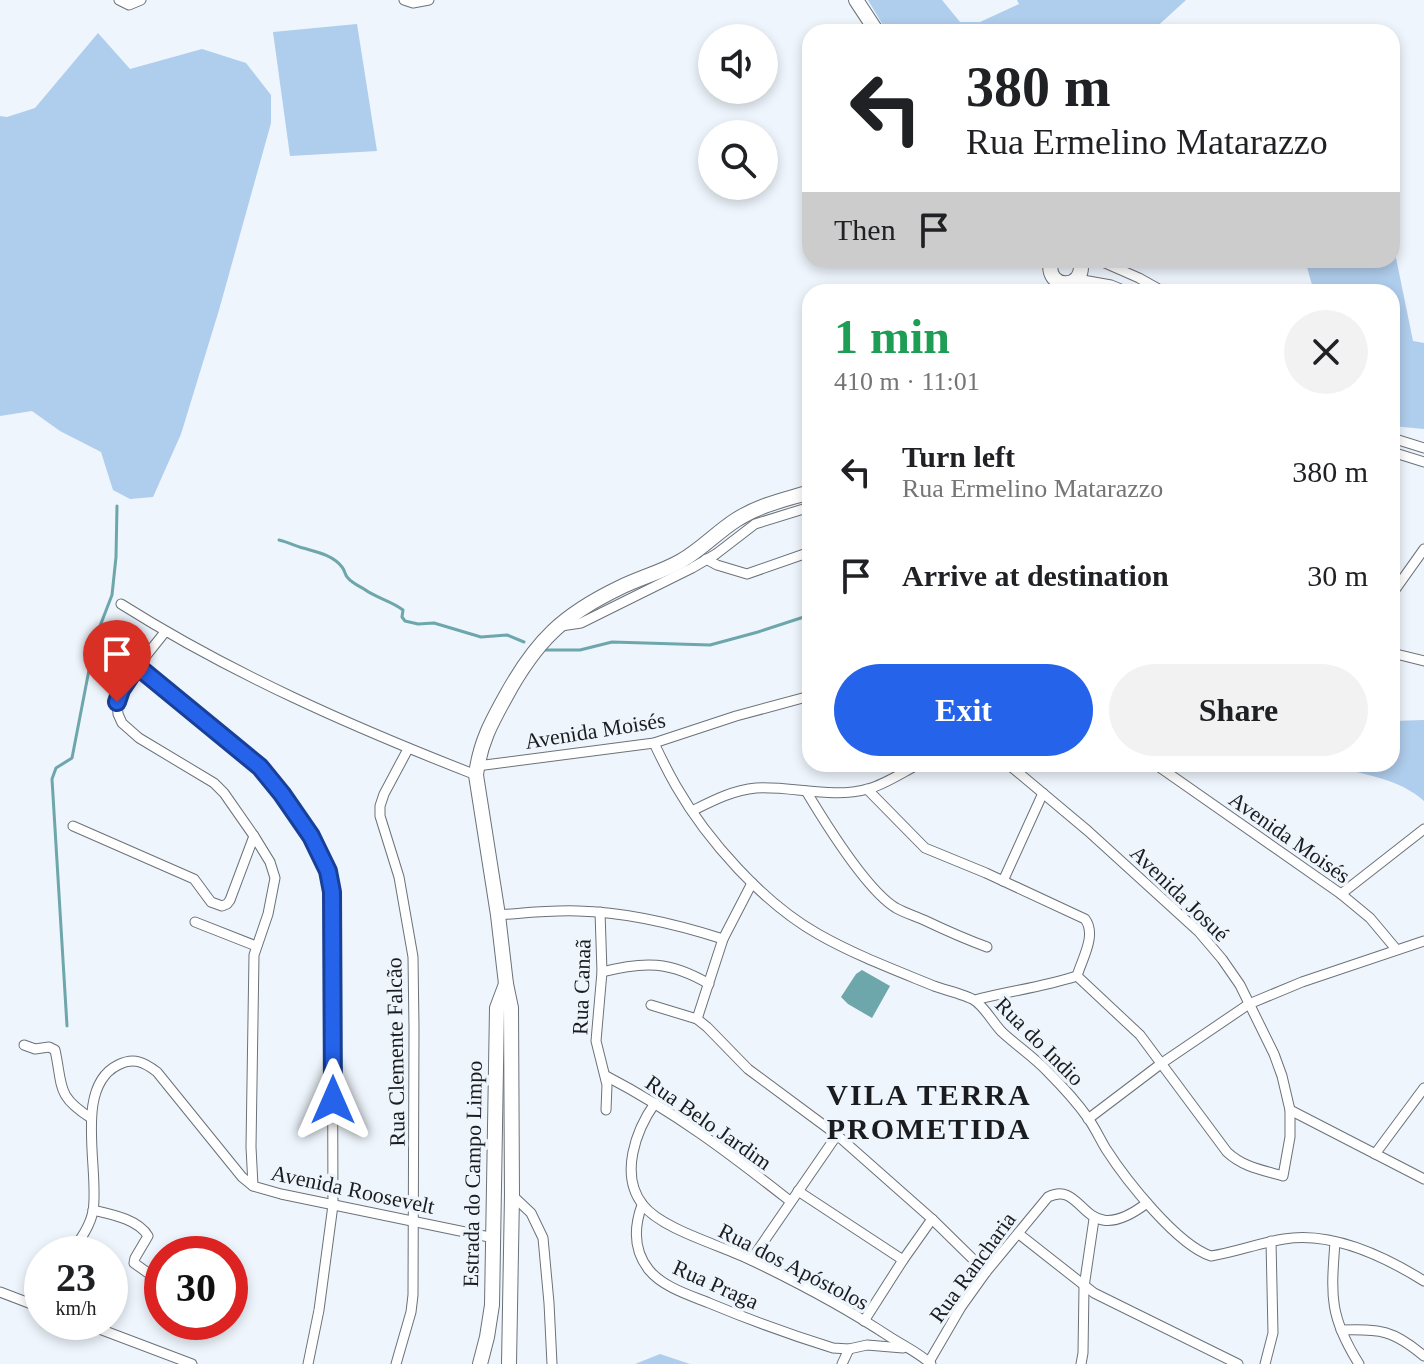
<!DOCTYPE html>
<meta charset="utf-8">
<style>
body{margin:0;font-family:"Times New Roman",serif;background:#f2f2f2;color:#202124;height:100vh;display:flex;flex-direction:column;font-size:30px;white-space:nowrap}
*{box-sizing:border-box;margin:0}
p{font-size:26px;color:#757577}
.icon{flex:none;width:44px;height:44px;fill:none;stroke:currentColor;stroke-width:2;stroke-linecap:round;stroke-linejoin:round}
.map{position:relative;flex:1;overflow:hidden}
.sheet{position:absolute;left:802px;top:284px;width:598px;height:488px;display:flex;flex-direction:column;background:#fff;border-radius:24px;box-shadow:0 4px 12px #0003}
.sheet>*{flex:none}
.top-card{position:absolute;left:802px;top:24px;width:598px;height:244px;border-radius:24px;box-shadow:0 4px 12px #0003;background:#fff;color:#202124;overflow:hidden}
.controls{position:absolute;left:698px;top:24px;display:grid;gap:16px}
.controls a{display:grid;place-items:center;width:80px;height:80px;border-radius:50%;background:#fff;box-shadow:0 4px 12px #0003;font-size:40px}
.speed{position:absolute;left:24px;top:1236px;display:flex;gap:16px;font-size:40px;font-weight:700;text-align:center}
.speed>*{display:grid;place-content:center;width:104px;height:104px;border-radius:50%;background:#fff;box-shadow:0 4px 12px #0003;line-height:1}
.speed small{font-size:20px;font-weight:400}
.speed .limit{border:12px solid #d22;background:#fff;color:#111}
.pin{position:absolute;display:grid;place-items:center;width:68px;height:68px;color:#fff;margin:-82px -34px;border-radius:50% 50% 50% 0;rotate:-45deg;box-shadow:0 0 8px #0007}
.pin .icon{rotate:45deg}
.me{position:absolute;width:88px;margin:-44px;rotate:0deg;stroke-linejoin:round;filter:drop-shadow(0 0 6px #0008)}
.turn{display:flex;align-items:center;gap:28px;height:168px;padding:0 32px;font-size:36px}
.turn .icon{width:104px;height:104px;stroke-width:2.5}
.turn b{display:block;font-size:56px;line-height:68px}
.then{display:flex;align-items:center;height:76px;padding:0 32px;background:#0003;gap:16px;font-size:30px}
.round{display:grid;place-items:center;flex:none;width:84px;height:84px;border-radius:42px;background:#f2f2f2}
.head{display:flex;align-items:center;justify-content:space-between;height:136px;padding:0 32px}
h1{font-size:48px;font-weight:700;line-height:60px;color:#1e9e55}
.action{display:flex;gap:16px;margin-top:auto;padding:16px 32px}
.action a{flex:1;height:92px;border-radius:48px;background:#2563eb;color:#fff;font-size:32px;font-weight:700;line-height:92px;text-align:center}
.action a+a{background:#f2f2f2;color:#202124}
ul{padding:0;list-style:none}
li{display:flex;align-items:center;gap:24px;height:104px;padding:0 32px}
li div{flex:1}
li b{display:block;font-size:30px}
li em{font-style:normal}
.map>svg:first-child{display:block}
.green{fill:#afcdec}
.water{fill:#6da6ab}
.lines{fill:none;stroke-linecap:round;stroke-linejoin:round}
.stream{stroke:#6da6ab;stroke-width:3}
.street-casing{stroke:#6c7279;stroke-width:11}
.secondary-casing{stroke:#6c7279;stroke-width:16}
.street{stroke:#fff;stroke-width:9}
.secondary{stroke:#fff;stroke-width:14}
.route-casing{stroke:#184099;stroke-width:20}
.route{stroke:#2563eb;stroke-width:14}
.labels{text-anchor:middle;stroke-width:7;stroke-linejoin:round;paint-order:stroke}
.street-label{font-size:22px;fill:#1a1c1f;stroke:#eef5fc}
.district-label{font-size:30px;font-weight:bold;letter-spacing:2px;fill:#1a1c1f;stroke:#eef5fc}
</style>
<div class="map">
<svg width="1424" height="1364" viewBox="0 0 1424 1364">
<rect width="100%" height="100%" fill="#eef5fc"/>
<!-- green -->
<g class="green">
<polygon points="868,0 942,0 960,22 980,22 1019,4 1017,0 1186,0 1151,32 887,32"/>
<polygon points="357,24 377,151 290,156 273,32"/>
<polygon points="98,33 130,69 202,49 246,63 271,95 271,123 219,310 181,434 153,497 130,499 113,490 101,452 60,431 32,411 0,416 0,116 7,117 35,108"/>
<polygon points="1392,251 1395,253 1413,341 1424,343 1424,429 1392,426 1392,292 1314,292 1305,260 1392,260"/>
<path d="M1424,720V801C1396,776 1364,777 1331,764H1392V721Z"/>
<polygon points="660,1354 690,1364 635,1364"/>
</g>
<!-- water -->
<polygon class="water" points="862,970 890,986 872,1018 848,1004 841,997 856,974"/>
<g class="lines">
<!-- stream -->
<g class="stream">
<path d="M279,540C288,542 295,546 303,548C317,552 333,555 342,567C346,572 344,574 348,578C352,583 359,586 364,589C376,598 392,601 403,610L402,617L405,621L418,624L434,623L481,637L507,635L524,642"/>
<polyline points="541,650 580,650 612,642 710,645 758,632 810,615"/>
<polyline points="67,1026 52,779 56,768 72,758 95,639 112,595 116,557 117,506"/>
</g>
<defs>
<g id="street">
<polyline points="119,0 129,5 141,0"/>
<polyline points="404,0 413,3 429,0"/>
<polyline points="1098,260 1139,278 1164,292"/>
<polyline points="1077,279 1111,285 1128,292"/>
<polyline points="1392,438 1424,448"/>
<polyline points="1392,452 1424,462"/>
<polyline points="706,559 717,565 747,574 810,552"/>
<polyline points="1392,594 1424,549"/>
<path d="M121,604C232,674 353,727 476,775"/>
<polyline points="561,626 581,623 692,568 716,554 755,524 810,507"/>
<polyline points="165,632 129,677 121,690 117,702 118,714 122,723 139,738 214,783 224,793 254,836 270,862 275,878 268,914 254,955 251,1147 253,1186"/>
<polyline points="1392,653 1424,661"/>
<polyline points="137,666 260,767 293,809 323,858 328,871 332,892 333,1205 319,1310 308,1364"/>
<path d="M654,743C661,758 668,772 676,786C707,840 763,903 818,934C855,955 895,970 934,986C945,990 966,995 974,1000C985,1007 993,1023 1002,1032C1017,1046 1034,1057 1048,1072C1062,1086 1076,1101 1088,1118C1095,1128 1100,1139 1106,1149C1126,1180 1177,1245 1211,1256C1236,1252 1259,1243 1284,1239C1332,1231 1384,1256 1424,1281"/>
<path d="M1008,764L1088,831L1199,932L1222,959L1240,985L1274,1054L1282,1076L1290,1110V1137L1283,1176C1262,1170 1243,1167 1227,1152L1140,1035L1077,976"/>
<polyline points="1155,764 1341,894 1370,918 1396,949"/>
<polyline points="477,766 654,743 736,716 810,696"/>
<path d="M867,789L925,848L986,873L1085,919C1097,935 1082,959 1077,976"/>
<path d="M806,791C824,821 866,890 896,908C905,913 915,916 924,920C945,930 965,939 987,947"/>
<path d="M692,811C712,801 733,790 756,788C793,786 832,799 868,789C886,784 903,772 919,764"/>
<polyline points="73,826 194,879 211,902 222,906 227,904 230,900 254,836"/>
<polyline points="1003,881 1043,793"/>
<polyline points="1341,894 1424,829"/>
<polyline points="600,912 602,972 596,1041 607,1085 606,1110"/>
<path d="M498,915C525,913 551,910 578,911C628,912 676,924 723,939"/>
<polyline points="195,922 256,946"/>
<path d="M602,972C644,961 670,961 709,984"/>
<path d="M975,1000C1009,991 1043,987 1077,976"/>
<polyline points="651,1005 697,1019 707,1027 748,1069 837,1135 932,1219 986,1272"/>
<polyline points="697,1019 723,939 752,883"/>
<path d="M24,1045L35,1049L49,1047L55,1050C63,1087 56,1096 91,1118"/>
<path d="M606,1076C675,1112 729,1153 790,1201"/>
<path d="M655,1103C636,1130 619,1175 643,1205C661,1229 723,1246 751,1260C799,1283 846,1308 890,1337C904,1346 919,1353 931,1364"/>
<polyline points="1290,1110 1424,1179"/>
<polyline points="1088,1119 1162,1063 1249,1004 1302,982 1424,941"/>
<polyline points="1375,1154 1424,1088"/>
<polyline points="798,1191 903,1260"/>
<polyline points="512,1195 531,1213 543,1238 549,1303 552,1364"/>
<path d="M642,1205C634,1227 633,1250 649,1270C663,1287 689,1295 709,1303C750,1320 791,1335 833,1348L849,1349L867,1345L903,1348"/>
<path d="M93,1210C110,1214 138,1219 148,1236L135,1258L134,1263L162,1283"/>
<polyline points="1019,1234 1094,1293 1238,1364"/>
<path d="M1335,1242C1331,1296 1329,1316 1359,1364"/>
<path d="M69,1254C80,1241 90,1227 93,1211C100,1171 73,1087 118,1065C134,1057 144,1062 157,1072L242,1177L253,1186L281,1194L494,1238"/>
<polyline points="751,1260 837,1135"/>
<polyline points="0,1292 42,1308"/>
<polyline points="32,1304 42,1290"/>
<polyline points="864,1321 903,1260 932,1219"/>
<polyline points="81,1322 192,1364"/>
<path d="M1341,1330C1381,1329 1393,1330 1424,1356"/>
<path d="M929,1362L961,1307L986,1272L1048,1197C1086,1178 1081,1253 1147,1203"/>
<polyline points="396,1364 411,1312 413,1295 414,1028 413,957 399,877 380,816 380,806 384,794 408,749"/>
<polyline points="842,1364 849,1349"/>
<polyline points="1081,1364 1083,1353 1084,1287 1094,1219"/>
<polyline points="1265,1364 1273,1333 1271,1241"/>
</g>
<g id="secondary">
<polyline points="856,0 877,32"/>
<path d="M1051,260C1044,292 1088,290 1080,260"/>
<polyline points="480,1364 487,1337 492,1305 497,1008 506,984"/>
<path d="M509,1364L512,1195L511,1008L506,984L498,915L476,775C480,743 491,723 506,696C536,641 563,615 619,588C639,578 662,572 681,561C701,550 717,532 736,520C759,505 784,500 810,492"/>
</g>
</defs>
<!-- street casing -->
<use href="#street" class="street-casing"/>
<!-- secondary casing -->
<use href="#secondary" class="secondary-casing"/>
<!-- street -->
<use href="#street" class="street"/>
<!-- secondary -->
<use href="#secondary" class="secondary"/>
</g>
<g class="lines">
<defs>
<polyline id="route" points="117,702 121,690 137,666 260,767 282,794 311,836 328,871 332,892 333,1100"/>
</defs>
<!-- route casing -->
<use href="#route" class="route-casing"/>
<!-- route -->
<use href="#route" class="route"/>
</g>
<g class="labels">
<!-- street labels -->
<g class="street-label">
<text transform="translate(595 730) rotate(-9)" y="8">Avenida Moisés</text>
<text transform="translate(1290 837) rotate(35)" y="8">Avenida Moisés</text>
<text transform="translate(1180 893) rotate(44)" y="8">Avenida Josué</text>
<text transform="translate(581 987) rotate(-88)" y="8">Rua Canaã</text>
<text transform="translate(1040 1041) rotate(45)" y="8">Rua do Indio</text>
<text transform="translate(395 1052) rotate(-91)" y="8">Rua Clemente Falcão</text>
<text transform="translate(709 1122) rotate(35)" y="8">Rua Belo Jardim</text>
<text transform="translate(472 1174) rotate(-89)" y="8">Estrada do Campo Limpo</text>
<text transform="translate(353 1189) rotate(12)" y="8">Avenida Roosevelt</text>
<text transform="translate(794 1266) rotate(27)" y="8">Rua dos Apóstolos</text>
<text transform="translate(972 1267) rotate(-54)" y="8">Rua Rancharia</text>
<text transform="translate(716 1284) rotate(24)" y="8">Rua Praga</text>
</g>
<!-- district labels -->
<g class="district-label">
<text x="929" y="1105">VILA TERRA<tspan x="929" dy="34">PROMETIDA</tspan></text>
</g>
</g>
</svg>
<div class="controls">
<a><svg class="icon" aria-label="sound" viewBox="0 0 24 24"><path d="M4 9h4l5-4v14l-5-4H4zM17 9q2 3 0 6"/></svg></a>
<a><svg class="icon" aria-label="search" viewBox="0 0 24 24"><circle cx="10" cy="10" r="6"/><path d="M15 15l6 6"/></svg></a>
</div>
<div class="speed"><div>23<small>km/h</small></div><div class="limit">30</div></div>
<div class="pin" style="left:117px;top:702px;background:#d93025"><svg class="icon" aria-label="arrive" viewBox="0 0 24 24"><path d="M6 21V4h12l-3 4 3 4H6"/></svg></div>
<svg class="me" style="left:333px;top:1100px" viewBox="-20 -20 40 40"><path d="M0-17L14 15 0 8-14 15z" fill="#2563eb" stroke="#fff" stroke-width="4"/></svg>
<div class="top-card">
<div class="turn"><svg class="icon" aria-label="left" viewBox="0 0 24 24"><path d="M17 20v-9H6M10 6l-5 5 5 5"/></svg><div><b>380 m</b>Rua Ermelino Matarazzo</div></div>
<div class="then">Then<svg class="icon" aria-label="arrive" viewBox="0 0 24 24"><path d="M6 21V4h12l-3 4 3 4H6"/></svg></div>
</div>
<section class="sheet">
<div class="head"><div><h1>1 min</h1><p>410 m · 11:01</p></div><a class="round"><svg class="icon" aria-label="close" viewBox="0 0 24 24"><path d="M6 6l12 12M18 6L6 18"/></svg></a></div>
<ul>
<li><svg class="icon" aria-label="left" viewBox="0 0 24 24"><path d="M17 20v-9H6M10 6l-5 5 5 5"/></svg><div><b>Turn left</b><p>Rua Ermelino Matarazzo</p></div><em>380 m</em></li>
<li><svg class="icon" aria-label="arrive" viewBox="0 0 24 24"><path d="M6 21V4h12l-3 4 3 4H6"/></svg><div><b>Arrive at destination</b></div><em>30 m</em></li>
</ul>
<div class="action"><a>Exit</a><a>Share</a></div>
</section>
</div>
